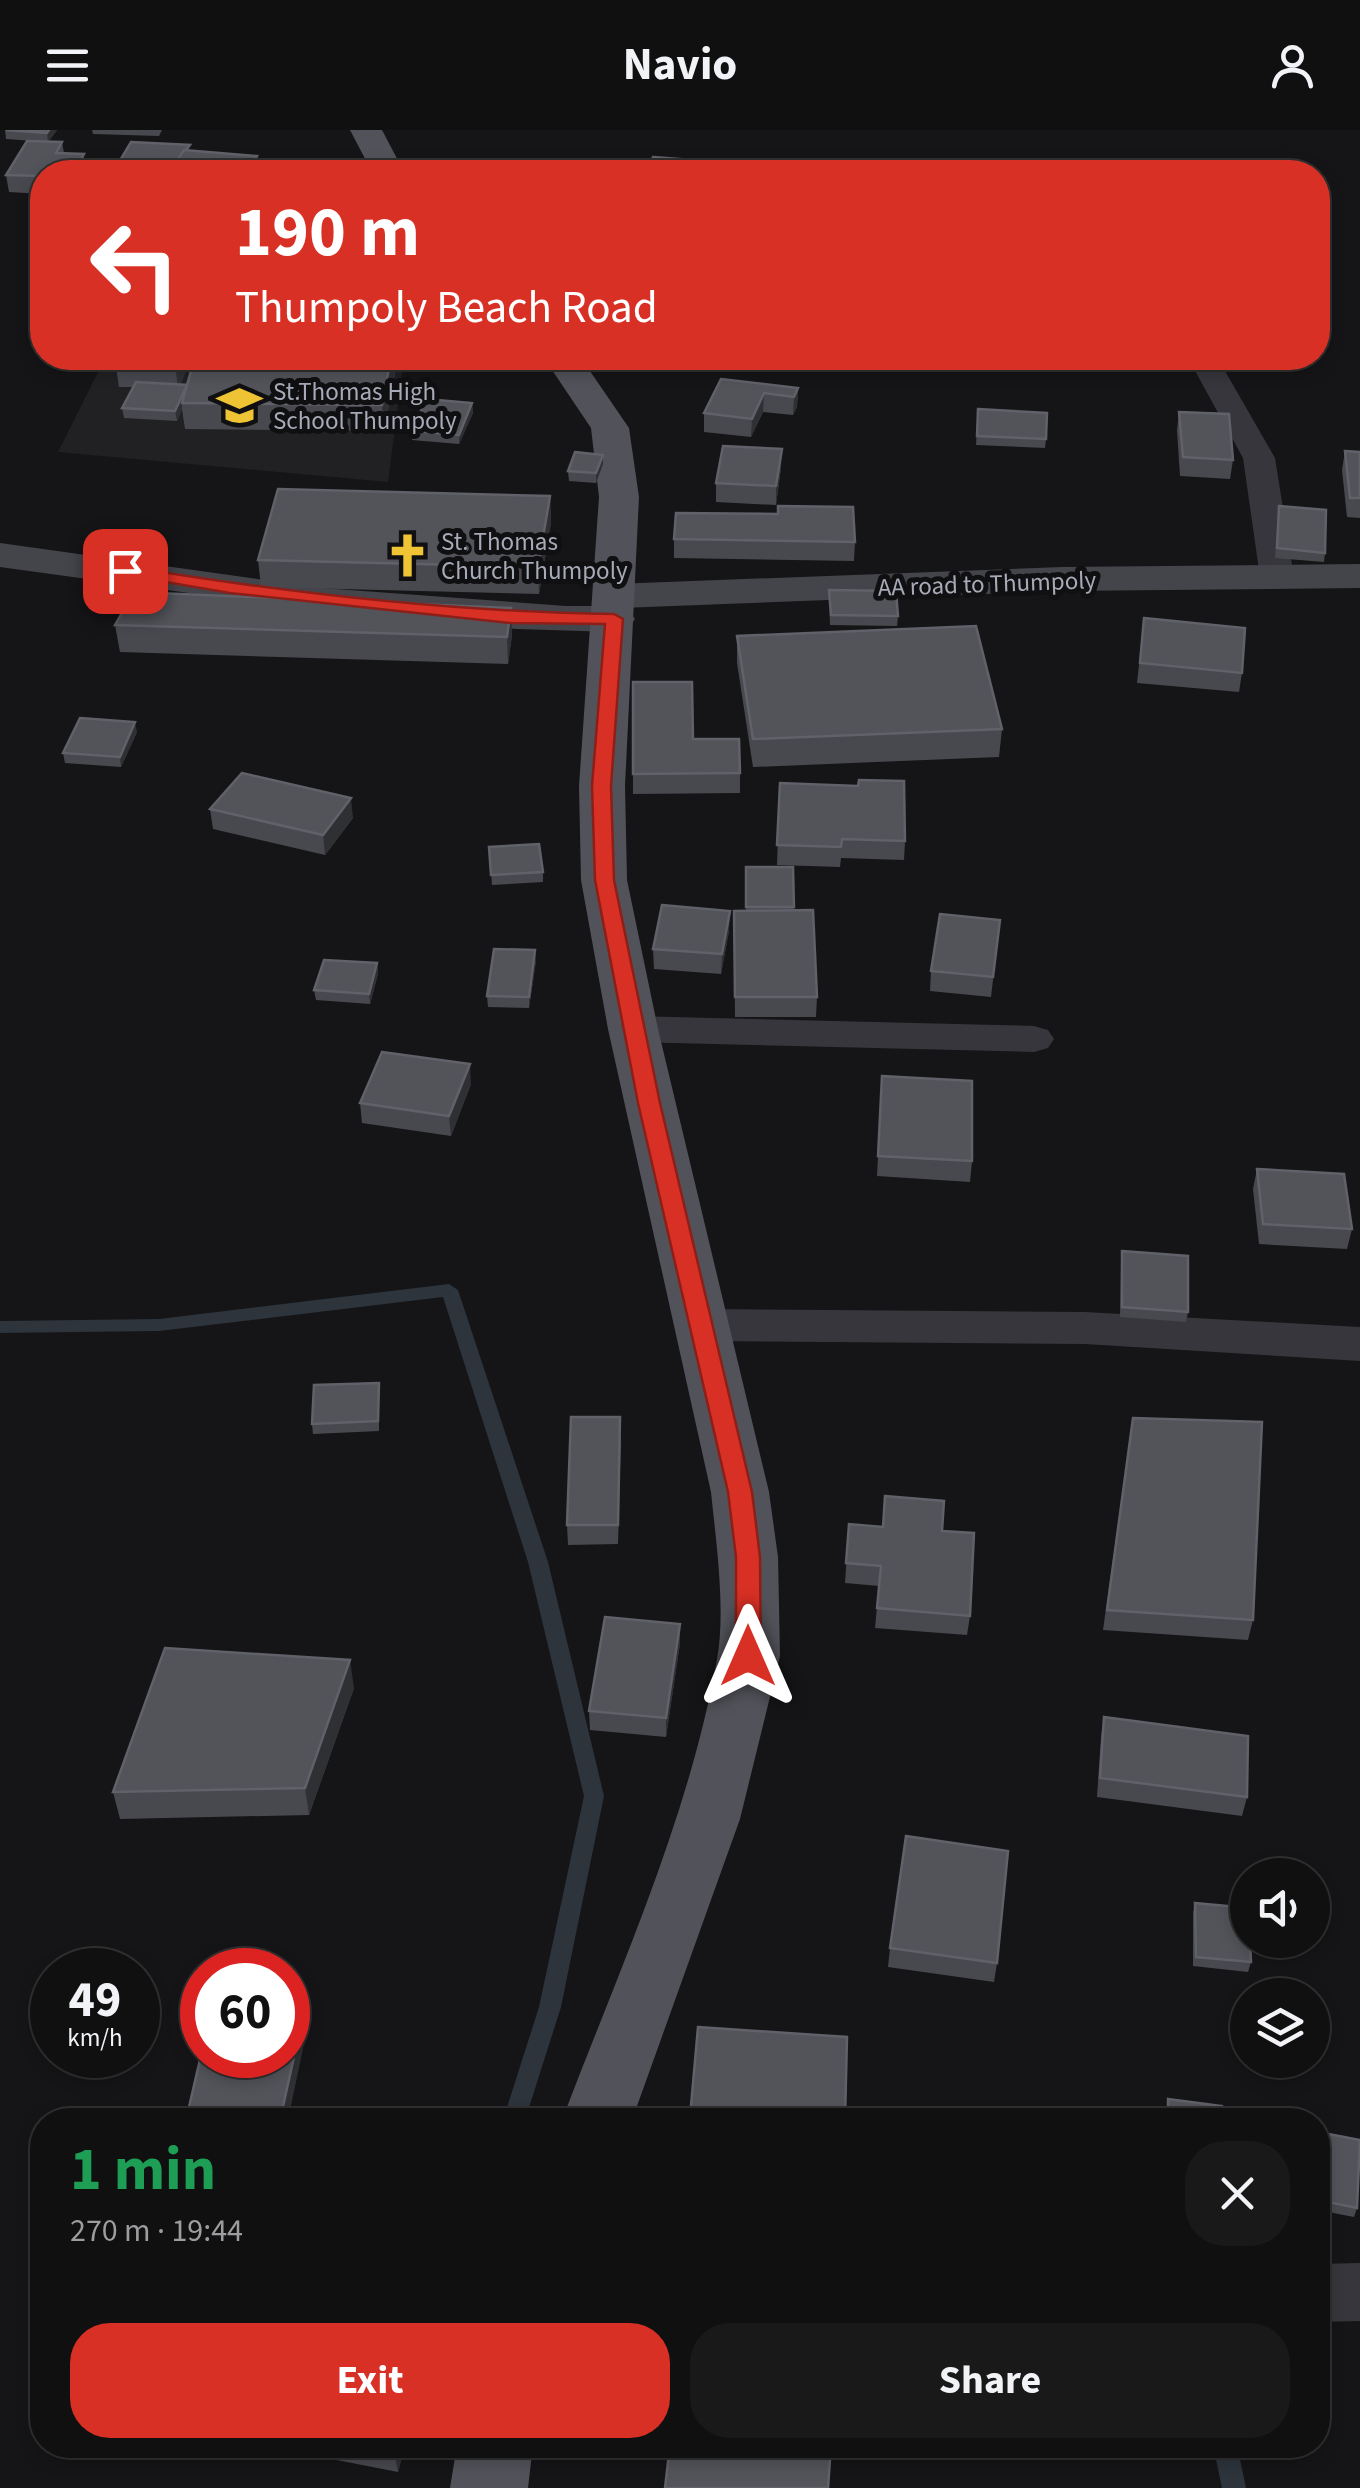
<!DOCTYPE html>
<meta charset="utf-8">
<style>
body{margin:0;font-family:"Source Sans 3",sans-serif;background:#19191a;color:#f1f3f6;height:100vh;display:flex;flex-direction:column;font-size:38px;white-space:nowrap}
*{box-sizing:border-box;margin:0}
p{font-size:32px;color:#9c9d9f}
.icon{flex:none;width:55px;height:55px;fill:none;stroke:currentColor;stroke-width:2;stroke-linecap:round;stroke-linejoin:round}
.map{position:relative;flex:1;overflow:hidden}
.details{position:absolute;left:30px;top:1978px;width:1300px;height:350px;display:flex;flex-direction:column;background:#101011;border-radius:40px;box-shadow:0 5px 15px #0003,0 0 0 2px #303031}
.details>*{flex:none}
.hud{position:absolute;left:30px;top:30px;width:1300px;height:210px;border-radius:40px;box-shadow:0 5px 15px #0003,0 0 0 2px #303031;background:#d93025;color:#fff;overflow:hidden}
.buttons{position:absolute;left:1230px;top:1728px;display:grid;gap:20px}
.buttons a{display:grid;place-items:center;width:100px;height:100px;border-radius:50%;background:#101011;box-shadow:0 5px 15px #0003,0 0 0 2px #303031;font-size:50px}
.speed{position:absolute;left:30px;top:1818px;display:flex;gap:20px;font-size:50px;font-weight:700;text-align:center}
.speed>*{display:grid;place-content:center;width:130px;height:130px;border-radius:50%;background:#101011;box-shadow:0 5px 15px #0003,0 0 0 2px #303031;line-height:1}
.speed small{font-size:25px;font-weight:400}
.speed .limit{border:15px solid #d22;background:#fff;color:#111}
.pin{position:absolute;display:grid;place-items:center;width:85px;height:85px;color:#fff;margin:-42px;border-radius:20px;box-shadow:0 5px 15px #0006}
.me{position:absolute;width:110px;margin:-55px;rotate:0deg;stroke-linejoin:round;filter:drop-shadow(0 0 8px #0008)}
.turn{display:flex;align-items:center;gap:35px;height:210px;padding:0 40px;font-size:45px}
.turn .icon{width:130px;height:130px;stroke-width:2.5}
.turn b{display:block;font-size:70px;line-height:85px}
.round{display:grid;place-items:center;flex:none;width:105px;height:105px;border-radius:40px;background:#19191a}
.headline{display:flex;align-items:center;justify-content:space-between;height:170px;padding:0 40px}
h1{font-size:60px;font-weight:700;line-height:75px;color:#1e9e55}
.action{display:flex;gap:20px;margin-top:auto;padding:20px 40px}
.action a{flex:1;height:115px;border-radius:40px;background:#d93025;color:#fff;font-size:40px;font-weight:700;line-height:115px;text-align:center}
.action a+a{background:#19191a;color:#f1f3f6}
header{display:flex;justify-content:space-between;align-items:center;height:130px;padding:0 40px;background:#101011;font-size:45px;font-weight:700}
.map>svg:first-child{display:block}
.built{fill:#212124}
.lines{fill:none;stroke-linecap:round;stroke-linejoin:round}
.stream{fill:#2d343c;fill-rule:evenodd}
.street{fill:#36363c;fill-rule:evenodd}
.secondary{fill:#44454b;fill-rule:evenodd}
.primary{fill:#52535a;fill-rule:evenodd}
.wall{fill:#48494f}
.shaded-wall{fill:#2f3034}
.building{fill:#52545a;stroke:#606169;stroke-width:2.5}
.route{fill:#d93025;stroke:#8d1f18;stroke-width:2.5}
.labels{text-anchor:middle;stroke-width:10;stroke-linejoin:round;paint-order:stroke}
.far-poi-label{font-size:25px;fill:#a7aab7;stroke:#101012;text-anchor:start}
.far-street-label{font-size:25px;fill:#a7aab7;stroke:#101012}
</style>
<header><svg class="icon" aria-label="menu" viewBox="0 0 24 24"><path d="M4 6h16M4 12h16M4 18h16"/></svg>Navio<svg class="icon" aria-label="person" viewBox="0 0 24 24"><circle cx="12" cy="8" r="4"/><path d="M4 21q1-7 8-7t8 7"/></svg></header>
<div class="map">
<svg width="1360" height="2358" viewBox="0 0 1360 2358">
<rect width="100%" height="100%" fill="#151517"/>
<!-- built -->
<polygon class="built" points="105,228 404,228 388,352 58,322"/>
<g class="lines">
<!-- stream -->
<g class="stream">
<polygon points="449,1154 458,1160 548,1432 604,1666 561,1877 525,1990 503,1990 539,1877 584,1666 528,1432 443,1167 159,1201 0,1203 0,1191 159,1189"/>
<polygon points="1213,2315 1237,2315 1246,2358 1222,2358"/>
</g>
<!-- street -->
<g class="street">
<polygon points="1204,228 1236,228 1225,241 1275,328 1294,447 1289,454 1265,454 1260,447 1243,328 1194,239"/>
<polygon points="633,886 1034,896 1048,900 1054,909 1048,918 1034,922 633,912 619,908 613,899 619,890"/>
<polygon points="699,1179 1085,1182 1360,1197 1360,1231 1085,1214 699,1211 683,1207 676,1195 683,1183"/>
<polygon points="1360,2133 1360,2191 1318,2192 1318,2134"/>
</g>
<!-- secondary -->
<polygon class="secondary" points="0,413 322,458 566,476 605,476 593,466 599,457 614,454 1062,437 1360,434 1360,458 1062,461 621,478 629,480 635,489 629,498 614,502 517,499 371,488 0,437"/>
<!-- primary -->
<g class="primary">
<polygon points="350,0 382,0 404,42 372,42"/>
<path d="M544,228H581L629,298L639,367L625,656L627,750L658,899L769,1362L778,1427L780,1526L740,1689L632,1990H562C619,1840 689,1688 717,1529C726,1481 716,1411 711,1362L608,899L581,750L579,656L599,367L591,298Z"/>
<polygon points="457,2315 533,2315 528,2358 450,2358"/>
</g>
</g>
<!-- wall -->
<g class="wall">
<polygon points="5,0 57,0 48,12 6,9"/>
<polygon points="92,0 162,0 159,6 93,4"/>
<polygon points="62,12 64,23 86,42 42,42 42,64 9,62 6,45"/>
<polygon points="191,21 259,42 154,42 121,41 119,32"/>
<polygon points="116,228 191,228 180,255 187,255 286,236 318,236 320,228 398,228 384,301 185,299 182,279 177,291 124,288 122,278 133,257 119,257 115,231"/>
<polygon points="721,249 798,258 797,277 793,285 763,282 751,307 704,302 704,283"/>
<polygon points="472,273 473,283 459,314 412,310 412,301"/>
<polygon points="978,279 1046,309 1045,318 976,315"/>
<polygon points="1179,282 1233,330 1230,349 1180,346 1177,300"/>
<polygon points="1345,321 1360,322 1360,388 1347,387 1342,340"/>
<polygon points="603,334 596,353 569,351 568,341"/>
<polygon points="781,338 776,375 716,372 716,353"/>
<polygon points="550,366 551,393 539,464 261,457 258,430"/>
<polygon points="1279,376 1325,423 1324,432 1275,428"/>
<polygon points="777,384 855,412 854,431 674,428 674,409"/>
<polygon points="829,460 898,486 897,496 830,495"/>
<polygon points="511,478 512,505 508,534 120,522 115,495"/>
<polygon points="737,506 1002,599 999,627 753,637 737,533"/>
<polygon points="1142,508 1242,543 1239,562 1137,553"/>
<polygon points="633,552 693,609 740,643 740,663 633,664"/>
<polygon points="137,602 121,637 65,633 63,623"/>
<polygon points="780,653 905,711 904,730 841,728 840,737 777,735"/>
<polygon points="210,679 353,688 325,725 213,699"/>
<polygon points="489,717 543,742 543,752 492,755"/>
<polygon points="746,737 793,737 794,780 817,867 816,887 735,887 734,781 746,781"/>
<polygon points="1000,790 991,867 930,861 931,841"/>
<polygon points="729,801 721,844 654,839 653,819"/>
<polygon points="536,831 529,878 488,877 487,866"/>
<polygon points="377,833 378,844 370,874 316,870 314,860"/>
<polygon points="882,946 972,1031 970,1052 877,1046"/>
<polygon points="471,954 451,1006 362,993 360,973"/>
<polygon points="1257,1039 1352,1099 1347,1119 1259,1114 1253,1059"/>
<polygon points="1122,1121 1188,1182 1186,1192 1120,1187 1121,1131"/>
<polygon points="379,1253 379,1301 313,1304 312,1294"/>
<polygon points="1133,1288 1253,1490 1248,1510 1103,1500"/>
<polygon points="621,1307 618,1414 568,1415 567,1395"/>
<polygon points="849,1394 942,1401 970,1486 967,1505 875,1498 879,1456 845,1453"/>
<polygon points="680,1513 666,1607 590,1600 589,1581"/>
<polygon points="354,1558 309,1685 120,1689 113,1662"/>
<polygon points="1104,1587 1247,1667 1242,1686 1097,1667 1101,1607"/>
<polygon points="1195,1773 1251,1832 1248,1842 1193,1836 1193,1783"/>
<polygon points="890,1818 997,1833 994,1852 888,1837"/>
<polygon points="698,1897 845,1990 690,1990"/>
<polygon points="1318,2002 1357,2078 1354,2087 1318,2080"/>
<polygon points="269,2315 405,2315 398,2342 270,2317"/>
</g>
<!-- shaded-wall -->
<g class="shaded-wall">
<polygon points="49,0 57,0 48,12 47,3"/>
<polygon points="84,24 86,42 74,42"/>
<polygon points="257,26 259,42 247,42"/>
<polygon points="177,228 191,228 178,259 175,233"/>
<polygon points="279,228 288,228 280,262 277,236"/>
<polygon points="391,228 398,228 384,301 382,275"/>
<polygon points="188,255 182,273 182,279 177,291 175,281"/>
<polygon points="798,258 797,277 793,285 794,267"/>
<polygon points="764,263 763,282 751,307 752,289"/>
<polygon points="472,273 473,283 459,314 459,305"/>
<polygon points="782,319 781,338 776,375 776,356"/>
<polygon points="603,325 603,334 596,353 596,343"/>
<polygon points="550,366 551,393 539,464 538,437"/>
<polygon points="511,478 512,505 508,534 507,507"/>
<polygon points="135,592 137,602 121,637 120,627"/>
<polygon points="351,668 353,688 325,725 323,705"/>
<polygon points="730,781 729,801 721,844 722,824"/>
<polygon points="535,820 536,831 529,878 529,867"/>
<polygon points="377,833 378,844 370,874 369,864"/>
<polygon points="470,934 471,954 451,1006 449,986"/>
<polygon points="680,1494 680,1513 666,1607 666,1588"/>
<polygon points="350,1530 354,1558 309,1685 305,1658"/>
<polygon points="305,1877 308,1895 288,1990 280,1990"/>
<polygon points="398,2315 405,2315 398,2342 395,2326"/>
</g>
<!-- building -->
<g class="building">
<polygon points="6,0 49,0 47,3"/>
<polygon points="27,11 62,12 56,23 84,24 74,42 42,42 42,46 6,45"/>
<polygon points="131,12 190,15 175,35 119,32"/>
<polygon points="184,20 257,26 247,42 169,42"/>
<polygon points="653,27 694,30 689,42 647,42"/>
<polygon points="116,228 177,228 175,233 115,231"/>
<polygon points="213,228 279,228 277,236 318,236 320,228 391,228 382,275 182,273 194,230 212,230"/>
<polygon points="721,249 798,258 794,267 764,263 752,289 704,283"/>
<polygon points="136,252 187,255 175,281 122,278"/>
<polygon points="426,269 472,273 459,305 412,301"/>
<polygon points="978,279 1047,283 1046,309 977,306"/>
<polygon points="1179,282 1229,284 1233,330 1183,327"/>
<polygon points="723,316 782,319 776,356 716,353"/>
<polygon points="1345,321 1360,322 1360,368 1350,368"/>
<polygon points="575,322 603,325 596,343 568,341"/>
<polygon points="278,359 550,366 538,437 258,430"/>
<polygon points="778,376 853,377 855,412 674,409 676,383 778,384"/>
<polygon points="1279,376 1326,380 1325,423 1277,418"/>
<polygon points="829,460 896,461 898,486 831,485"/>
<polygon points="134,462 511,478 507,507 115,495"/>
<polygon points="1144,488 1245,498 1242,543 1140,533"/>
<polygon points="976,496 1002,599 753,609 737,506"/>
<polygon points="633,552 692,552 693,609 739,609 740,643 633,644"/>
<polygon points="80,588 135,592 120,627 63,623"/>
<polygon points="242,643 351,668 323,705 210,679"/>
<polygon points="859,650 904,651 905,711 842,709 841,717 777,715 780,653 858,656"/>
<polygon points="539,714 543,742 491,745 489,717"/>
<polygon points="746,737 793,737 794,777 746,777"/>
<polygon points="662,775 730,781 722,824 653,819"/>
<polygon points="813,780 817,867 735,867 734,781"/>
<polygon points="940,784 1000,790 993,847 931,841"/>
<polygon points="494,819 535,820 529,867 487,866"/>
<polygon points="324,830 377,833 369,864 314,860"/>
<polygon points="382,922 470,934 449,986 360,973"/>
<polygon points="882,946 972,951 972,1031 878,1026"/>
<polygon points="1257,1039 1344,1044 1352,1099 1263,1094"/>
<polygon points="1122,1121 1188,1126 1188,1182 1122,1177"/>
<polygon points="379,1253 378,1291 312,1294 314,1255"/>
<polygon points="571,1287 620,1287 618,1395 567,1395"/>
<polygon points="1133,1288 1262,1292 1253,1490 1107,1480"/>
<polygon points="885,1366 944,1371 942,1401 974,1403 970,1486 877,1478 881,1436 846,1433 849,1394 883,1397"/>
<polygon points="605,1487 680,1494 666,1588 589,1581"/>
<polygon points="165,1518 350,1530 305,1658 113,1662"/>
<polygon points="1104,1587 1248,1606 1247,1667 1100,1648"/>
<polygon points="906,1706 1008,1721 997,1833 890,1818"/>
<polygon points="1195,1773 1248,1778 1248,1810 1250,1810 1251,1832 1196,1827"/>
<polygon points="288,1875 305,1877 280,1990 186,1990 202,1921 202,1925 288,1925"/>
<polygon points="698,1897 847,1907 845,1990 741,1990 690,1987"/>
<polygon points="1168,1969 1222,1976 1222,1990 1168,1990"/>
<polygon points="1318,2002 1360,2010 1357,2078 1318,2070"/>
<polygon points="340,2315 398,2315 395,2326"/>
<polygon points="670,2315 831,2315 828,2358 665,2358"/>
</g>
<!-- route -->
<path class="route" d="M125,436C286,463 450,482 614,484L623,489L611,656L614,750L660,973L752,1362L760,1427L761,1526L758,1533L748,1537L739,1533L736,1526V1427L728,1362L638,973L595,750L592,656L605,494L511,493L230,463L119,444V437Z"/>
<!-- icons -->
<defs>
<symbol id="school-bare" viewBox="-9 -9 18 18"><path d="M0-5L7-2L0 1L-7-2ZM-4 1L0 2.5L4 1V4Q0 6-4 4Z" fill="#eec435" stroke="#101012" stroke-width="2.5" paint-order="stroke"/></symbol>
<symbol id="church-bare" viewBox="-9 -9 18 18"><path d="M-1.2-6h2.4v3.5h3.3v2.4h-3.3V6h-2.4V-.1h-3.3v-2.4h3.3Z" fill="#eec435" stroke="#101012" stroke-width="2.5" paint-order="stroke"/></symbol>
</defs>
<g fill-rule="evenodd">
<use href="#school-bare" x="208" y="244" width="63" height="63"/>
<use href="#church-bare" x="376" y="394" width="63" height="63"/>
</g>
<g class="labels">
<!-- far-poi labels -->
<g class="far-poi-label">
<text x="273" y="270">St.Thomas High<tspan x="273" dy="29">School Thumpoly</tspan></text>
<text x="441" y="420">St. Thomas<tspan x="441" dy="29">Church Thumpoly</tspan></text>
</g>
<!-- far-street labels -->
<g class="far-street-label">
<text transform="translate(987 453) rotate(-2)" y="9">AA road to Thumpoly</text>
</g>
</g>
</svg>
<div class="buttons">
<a><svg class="icon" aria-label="sound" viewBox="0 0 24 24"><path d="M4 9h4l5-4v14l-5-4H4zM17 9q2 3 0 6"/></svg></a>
<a><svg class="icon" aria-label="layers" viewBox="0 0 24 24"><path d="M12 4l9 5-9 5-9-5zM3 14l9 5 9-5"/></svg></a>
</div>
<div class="speed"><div>49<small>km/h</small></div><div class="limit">60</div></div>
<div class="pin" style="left:125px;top:441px;background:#d93025"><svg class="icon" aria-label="arrive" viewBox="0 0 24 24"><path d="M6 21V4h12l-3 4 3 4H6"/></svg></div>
<svg class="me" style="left:748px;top:1526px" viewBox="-20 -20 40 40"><path d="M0-17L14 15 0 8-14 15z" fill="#d93025" stroke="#fff" stroke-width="4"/></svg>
<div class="hud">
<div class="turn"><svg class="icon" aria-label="left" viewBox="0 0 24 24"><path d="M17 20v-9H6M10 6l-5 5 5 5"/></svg><div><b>190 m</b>Thumpoly Beach Road</div></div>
</div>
<section class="details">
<div class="headline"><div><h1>1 min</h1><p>270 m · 19:44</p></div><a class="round"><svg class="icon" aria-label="close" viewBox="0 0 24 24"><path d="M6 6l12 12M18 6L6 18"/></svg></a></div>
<div class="action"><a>Exit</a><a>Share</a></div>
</section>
</div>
